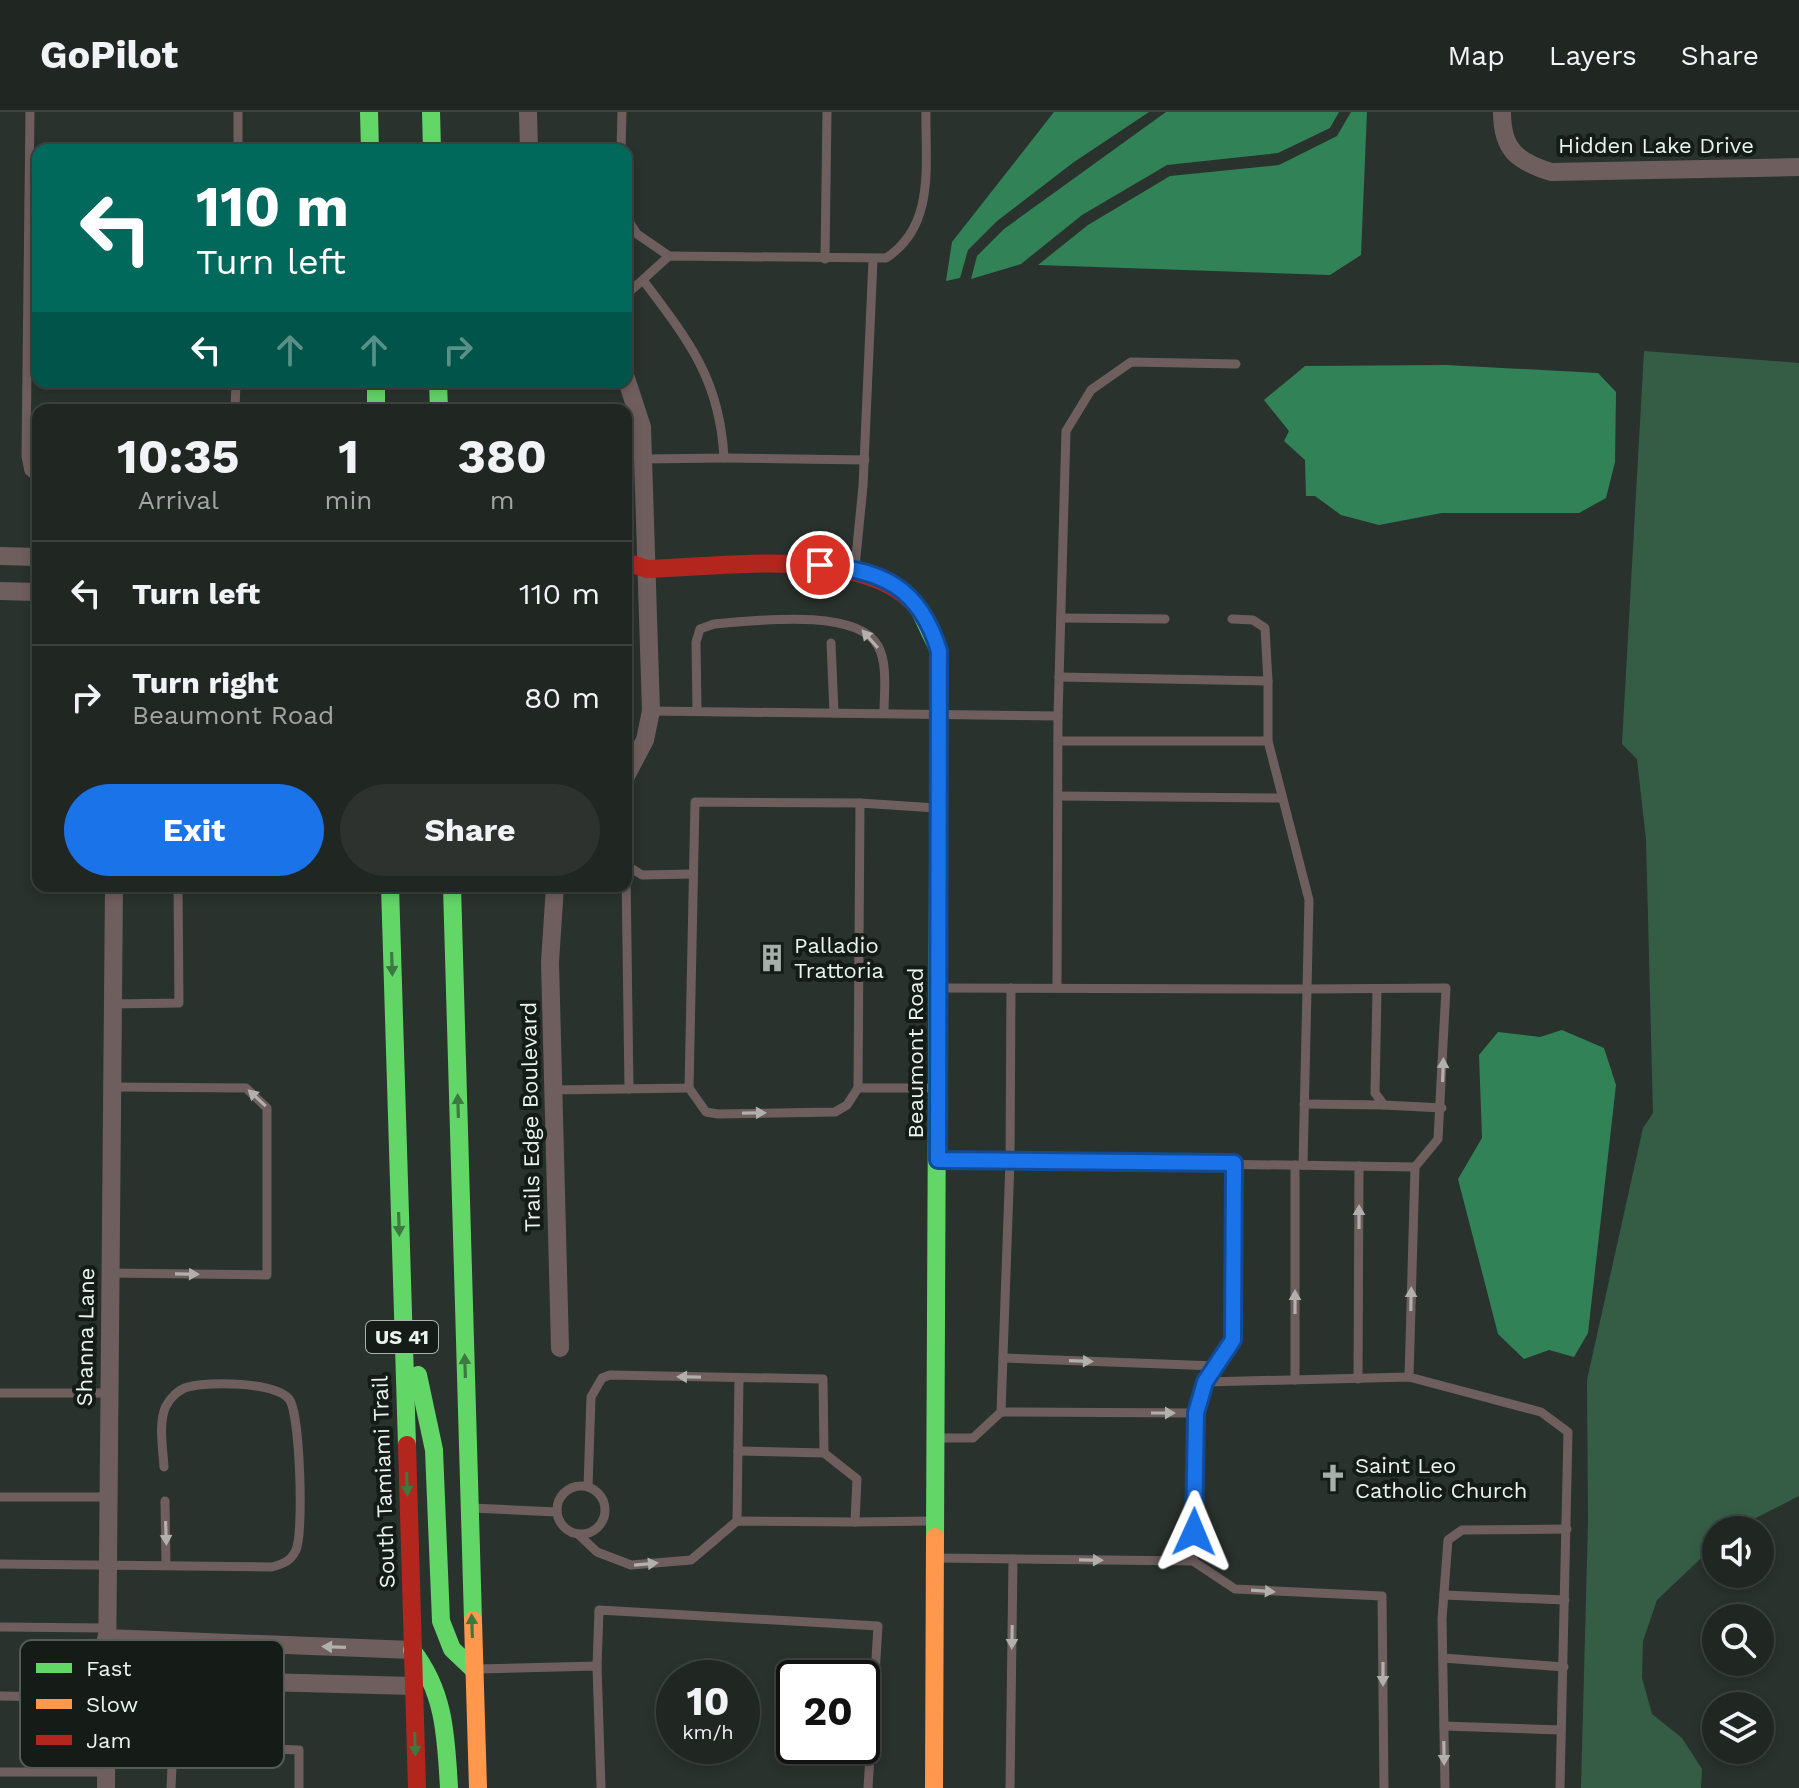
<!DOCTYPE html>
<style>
body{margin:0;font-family:"Work Sans",sans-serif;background:#2d322f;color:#f1f3f6;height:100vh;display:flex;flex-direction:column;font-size:30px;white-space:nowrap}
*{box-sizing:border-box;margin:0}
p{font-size:26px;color:#a2a5a5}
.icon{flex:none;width:44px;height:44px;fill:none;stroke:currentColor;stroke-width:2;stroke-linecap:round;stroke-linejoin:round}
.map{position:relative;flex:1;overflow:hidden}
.panel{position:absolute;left:32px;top:292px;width:600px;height:488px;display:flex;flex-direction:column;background:#202622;border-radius:16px;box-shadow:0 4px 12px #0003,0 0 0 2px #3d4340}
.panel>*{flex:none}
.banner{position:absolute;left:32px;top:32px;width:600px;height:244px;border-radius:16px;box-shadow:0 4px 12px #0003,0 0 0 2px #3d4340;background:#00695c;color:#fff;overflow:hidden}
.tools{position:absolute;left:1702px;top:1404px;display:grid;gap:16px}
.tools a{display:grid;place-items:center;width:72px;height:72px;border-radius:50%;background:#202622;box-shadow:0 4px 12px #0003,0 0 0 2px #3d4340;font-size:40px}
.speed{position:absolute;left:656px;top:1548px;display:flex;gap:16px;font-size:40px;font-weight:700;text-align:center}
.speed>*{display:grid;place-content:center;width:104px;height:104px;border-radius:50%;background:#202622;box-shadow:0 4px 12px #0003,0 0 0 2px #3d4340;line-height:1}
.speed small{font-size:20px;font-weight:400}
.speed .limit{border:4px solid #111;border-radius:12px;background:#fff;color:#111}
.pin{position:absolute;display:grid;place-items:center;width:68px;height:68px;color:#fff;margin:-34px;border:4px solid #fff;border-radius:50%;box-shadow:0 2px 8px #0007}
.me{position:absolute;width:88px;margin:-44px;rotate:1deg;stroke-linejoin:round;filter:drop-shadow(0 0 6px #0008)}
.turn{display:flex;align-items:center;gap:28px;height:168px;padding:0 32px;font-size:36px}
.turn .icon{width:104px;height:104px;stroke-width:2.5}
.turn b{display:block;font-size:56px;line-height:68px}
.lanes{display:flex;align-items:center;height:76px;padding:0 32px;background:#0003;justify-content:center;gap:40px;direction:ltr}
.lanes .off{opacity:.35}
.eta{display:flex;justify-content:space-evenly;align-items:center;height:136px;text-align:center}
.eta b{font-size:48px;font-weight:700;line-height:56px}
.primary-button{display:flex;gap:16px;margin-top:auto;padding:16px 32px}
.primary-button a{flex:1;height:92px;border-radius:48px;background:#1a73e8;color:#fff;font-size:32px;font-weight:700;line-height:92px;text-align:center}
.primary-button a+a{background:#2d322f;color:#f1f3f6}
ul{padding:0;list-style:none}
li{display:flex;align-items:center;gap:24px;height:104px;padding:0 32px;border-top:2px solid #3d4340}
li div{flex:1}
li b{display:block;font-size:30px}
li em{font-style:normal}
header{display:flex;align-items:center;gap:48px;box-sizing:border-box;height:112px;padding:0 40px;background:#202622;border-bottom:2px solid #3d4340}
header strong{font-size:38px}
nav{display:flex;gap:44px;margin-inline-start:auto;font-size:28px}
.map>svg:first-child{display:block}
.green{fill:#355d46}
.water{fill:#328257}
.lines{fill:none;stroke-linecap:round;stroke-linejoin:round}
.lane{stroke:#6e5f5e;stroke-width:9}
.street{stroke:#6e5f5e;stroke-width:18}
.fast{stroke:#63d668;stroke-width:18}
.slow{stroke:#ff974d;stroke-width:18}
.jam{stroke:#b3261e;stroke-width:18}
.oneway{fill:#b2b0ad}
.oneway2{fill:#3c7940}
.route-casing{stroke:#114b97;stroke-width:20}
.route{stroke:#1a73e8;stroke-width:14}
.labels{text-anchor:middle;stroke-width:8;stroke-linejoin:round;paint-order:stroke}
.shield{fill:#151c17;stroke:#aab2ad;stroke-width:2}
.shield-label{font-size:20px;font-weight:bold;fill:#eaf3ed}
.street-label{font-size:22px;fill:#eaf3ed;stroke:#151c17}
.poi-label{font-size:22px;fill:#eaf3ed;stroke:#151c17;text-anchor:start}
.key{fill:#151c17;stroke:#555c57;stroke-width:2}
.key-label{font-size:22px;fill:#eaf3ed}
</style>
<header>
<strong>GoPilot</strong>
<nav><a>Map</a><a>Layers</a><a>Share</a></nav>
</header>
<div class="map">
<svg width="1799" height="1676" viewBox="0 0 1799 1676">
<rect width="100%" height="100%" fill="#2a322e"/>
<!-- green -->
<polygon class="green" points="1644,239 1799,251 1799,1384 1732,1418 1716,1418 1716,1432 1657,1488 1643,1529 1642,1566 1652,1602 1682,1626 1702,1657 1701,1676 1581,1676 1588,1410 1587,1268 1643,1016 1653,1001 1646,727 1637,647 1622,632"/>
<!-- water -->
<g class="water">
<polygon points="1054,0 1149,0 1074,50 997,109 968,138 960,166 946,169 952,130"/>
<polygon points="1166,0 1339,0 1330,16 1278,41 1167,53 1082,103 1021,152 971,167 977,144 1004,117"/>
<polygon points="1351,0 1367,0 1361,143 1330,163 1038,153 1088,113 1170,64 1279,53 1337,24"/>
<polygon points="1446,253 1598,261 1616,280 1615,350 1606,386 1579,401 1442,401 1379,413 1341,403 1315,384 1306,384 1305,348 1284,329 1289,319 1264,288 1305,254"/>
<polygon points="1562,918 1604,936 1616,973 1588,1221 1574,1245 1549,1238 1524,1247 1498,1222 1458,1067 1482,1026 1479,943 1498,920 1540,925"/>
</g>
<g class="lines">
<!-- lane -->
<g class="lane">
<polyline points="30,0 26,344 29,359 38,366"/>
<polyline points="238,38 238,0"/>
<polyline points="621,38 622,0"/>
<polyline points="626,105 637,122 669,144"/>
<polyline points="825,147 827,0"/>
<path d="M643,168C688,228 720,267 724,346L644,347"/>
<path d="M626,183L669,144L886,146C936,114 925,52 926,0"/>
<polyline points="235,298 236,270"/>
<polyline points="724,346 865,348"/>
<polyline points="855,455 863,374 873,148"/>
<polyline points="1061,506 1165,507"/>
<polyline points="1232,507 1253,508 1265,516 1268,569"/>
<polyline points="831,531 834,601"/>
<polyline points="651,599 1058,604 1066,319 1091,278 1131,250 1236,252"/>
<path d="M697,599L696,530L700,517L714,512C753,509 857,495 878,534C888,552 884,581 884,601"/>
<polyline points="1058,629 1268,629"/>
<polyline points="1058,684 1282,686"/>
<polyline points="626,753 642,763 693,762"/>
<polyline points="626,760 629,977"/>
<polyline points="940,876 1307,877 1309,788 1268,629 1268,569 1059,565"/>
<polyline points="1057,876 1058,604"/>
<polyline points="1377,877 1375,981 1384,993 1442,996"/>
<polyline points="112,892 179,891 178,774"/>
<polyline points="689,976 706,1000 718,1002 835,1000 847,993 858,976"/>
<polyline points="935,976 858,976 860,691 936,696"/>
<polyline points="553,978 689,976 695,690 860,691"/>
<polyline points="1304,992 1384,993"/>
<polyline points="938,1048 1415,1055"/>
<polyline points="1295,1053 1295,1268"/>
<polyline points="1303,1053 1307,877 1446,876 1438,1027 1415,1055 1409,1265"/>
<polyline points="109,1161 267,1163 267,996 246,976 111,975"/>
<polyline points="1003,1246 1216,1254"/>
<polyline points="1358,1267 1359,1054"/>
<polyline points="1205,1270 1409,1265 1541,1300 1568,1320 1560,1676"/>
<polyline points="0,1281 108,1281"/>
<polyline points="1001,1300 1010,1049 1011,876"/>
<polyline points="937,1326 973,1326 1001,1300 1196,1301"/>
<polyline points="738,1339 824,1341"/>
<circle cx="581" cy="1398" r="24"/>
<polyline points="0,1385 107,1385"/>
<polyline points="165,1389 166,1453"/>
<polyline points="472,1396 557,1400"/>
<polyline points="737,1409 739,1266"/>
<polyline points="855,1410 932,1409"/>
<polyline points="578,1422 597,1440 631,1453 691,1448 737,1409 855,1410 857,1367 824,1341 823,1267 610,1263 602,1266 591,1285 588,1375"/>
<polyline points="938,1446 1193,1449 1235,1477 1382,1484 1384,1676"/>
<polyline points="1193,1449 1196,1301 1205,1270 1233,1228 1234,1051"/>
<path d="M0,1452L272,1455C283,1452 291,1449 296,1438C304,1420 300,1300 289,1287C275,1270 209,1269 188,1275C179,1277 170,1286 166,1294C158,1310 163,1338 164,1355"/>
<polyline points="1444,1483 1565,1488"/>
<polyline points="0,1515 106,1516"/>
<polyline points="1443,1546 1564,1555"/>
<polyline points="597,1554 599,1498 878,1514 868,1676"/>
<polyline points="478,1557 597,1554 601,1676"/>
<polyline points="0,1584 106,1586"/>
<polyline points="1444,1614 1561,1618"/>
<polyline points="106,1631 299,1638 299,1676"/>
<polyline points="243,1636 245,1531"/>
<polyline points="0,1660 106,1660"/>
<polyline points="171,1676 173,1633"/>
<polyline points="1010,1676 1013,1447"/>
<polyline points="1445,1676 1442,1507 1448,1428 1462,1418 1567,1417"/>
</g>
<!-- street -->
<g class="street">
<polyline points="528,0 529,38"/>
<path d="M1502,0C1502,38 1517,49 1551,60L1799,55"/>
<polyline points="626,266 642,315 651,599 645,628 626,664"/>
<polyline points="0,444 38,445"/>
<polyline points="0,479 38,480"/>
<polyline points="555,774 550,850 560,1236"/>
<polyline points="106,1526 412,1538"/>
<polyline points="106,1566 413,1574"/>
<polyline points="106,1676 114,774"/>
</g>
<!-- fast -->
<g class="fast">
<polyline points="369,0 370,38"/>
<polyline points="431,0 432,38"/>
<polyline points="376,270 376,298"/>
<polyline points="438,270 439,298"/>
<polyline points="920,499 939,539 935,1425"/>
<polyline points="390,774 407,1333"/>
<polyline points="452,774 473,1508"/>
<polyline points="418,1263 434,1338 441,1509 452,1537 473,1557"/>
<path d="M412,1538C445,1580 446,1625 449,1676"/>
</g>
<!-- slow -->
<g class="slow">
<polyline points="473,1508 478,1676"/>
<polyline points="934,1676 935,1425"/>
</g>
<!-- jam -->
<g class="jam">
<path d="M626,450L647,457C722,455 872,432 920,499"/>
<polyline points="407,1333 417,1676"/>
</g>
</g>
<!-- one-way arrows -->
<defs><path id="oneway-solid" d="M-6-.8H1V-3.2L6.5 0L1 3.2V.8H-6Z" transform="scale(2)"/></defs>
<g class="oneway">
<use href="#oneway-solid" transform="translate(870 527) rotate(-131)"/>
<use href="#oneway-solid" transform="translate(1443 958) rotate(-88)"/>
<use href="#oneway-solid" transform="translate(257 986) rotate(-137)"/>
<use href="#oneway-solid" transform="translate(754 1001) rotate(-1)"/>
<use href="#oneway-solid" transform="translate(1359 1105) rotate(-90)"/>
<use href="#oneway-solid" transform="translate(187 1162) rotate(1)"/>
<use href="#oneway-solid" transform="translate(1411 1187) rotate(-89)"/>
<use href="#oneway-solid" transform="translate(1295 1190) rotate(-90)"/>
<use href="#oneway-solid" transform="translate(1081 1249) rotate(2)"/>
<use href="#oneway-solid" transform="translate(689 1265) rotate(-179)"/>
<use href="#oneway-solid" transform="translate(1163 1301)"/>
<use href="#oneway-solid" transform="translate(166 1421) rotate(88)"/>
<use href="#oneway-solid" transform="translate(1091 1448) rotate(1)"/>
<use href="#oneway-solid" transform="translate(646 1452) rotate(-5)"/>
<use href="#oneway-solid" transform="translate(1263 1479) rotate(4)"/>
<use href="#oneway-solid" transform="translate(1012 1525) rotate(91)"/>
<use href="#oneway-solid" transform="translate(334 1535) rotate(-178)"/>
<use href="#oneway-solid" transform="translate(1383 1562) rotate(90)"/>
<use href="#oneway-solid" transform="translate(1444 1641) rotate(89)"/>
</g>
<g class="oneway2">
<use href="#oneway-solid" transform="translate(392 852) rotate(88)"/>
<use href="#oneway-solid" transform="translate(458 994) rotate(-92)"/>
<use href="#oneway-solid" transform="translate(399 1112) rotate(88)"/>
<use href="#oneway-solid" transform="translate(465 1254) rotate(-92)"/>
<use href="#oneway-solid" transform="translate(407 1372) rotate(88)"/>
<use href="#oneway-solid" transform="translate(472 1514) rotate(-92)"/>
<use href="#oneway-solid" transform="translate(415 1632) rotate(88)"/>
</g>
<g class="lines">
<defs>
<path id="route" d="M820,453C883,458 920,476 939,539L938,1048L1234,1051L1233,1228L1205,1270L1196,1301L1194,1420"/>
</defs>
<!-- route casing -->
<use href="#route" class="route-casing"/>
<!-- route -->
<use href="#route" class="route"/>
</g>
<!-- icons -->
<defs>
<symbol id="building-bare" viewBox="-9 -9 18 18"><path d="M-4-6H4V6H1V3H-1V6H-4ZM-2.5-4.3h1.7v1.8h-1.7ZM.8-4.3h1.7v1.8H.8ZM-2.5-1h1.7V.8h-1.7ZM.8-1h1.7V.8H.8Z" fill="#a7afaa" stroke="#151c17" stroke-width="2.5" paint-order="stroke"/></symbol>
<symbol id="church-bare" viewBox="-9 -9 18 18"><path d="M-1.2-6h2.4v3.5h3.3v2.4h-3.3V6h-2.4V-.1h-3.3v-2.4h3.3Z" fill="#a7afaa" stroke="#151c17" stroke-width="2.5" paint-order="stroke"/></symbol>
</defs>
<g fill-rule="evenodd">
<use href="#building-bare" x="752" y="826" width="40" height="40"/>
<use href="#church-bare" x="1313" y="1346" width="40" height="40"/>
</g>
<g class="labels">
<!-- shield labels -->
<rect class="shield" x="366" y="1209" width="72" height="32" rx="6"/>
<g class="shield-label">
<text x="402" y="1232">US 41</text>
</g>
<!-- street labels -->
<g class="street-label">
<text x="1656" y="41">Hidden Lake Drive</text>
<text transform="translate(915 941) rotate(-90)" y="8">Beaumont Road</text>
<text transform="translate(530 1005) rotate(-91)" y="8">Trails Edge Boulevard</text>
<text transform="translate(85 1225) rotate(-89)" y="8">Shanna Lane</text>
<text transform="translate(383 1370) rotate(-92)" y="8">South Tamiami Trail</text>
</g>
<!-- poi labels -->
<g class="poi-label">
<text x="794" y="841">Palladio<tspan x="794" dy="25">Trattoria</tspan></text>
<text x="1355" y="1361">Saint Leo<tspan x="1355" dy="25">Catholic Church</tspan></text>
</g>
</g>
<!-- legend -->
<rect x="20" y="1528" width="264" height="128" rx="12" class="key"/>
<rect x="36" y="1551" width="36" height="10" fill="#63d668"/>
<rect x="36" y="1587" width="36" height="10" fill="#ff974d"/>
<rect x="36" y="1623" width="36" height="10" fill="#b3261e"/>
<g class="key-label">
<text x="86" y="1564">Fast</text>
<text x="86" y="1600">Slow</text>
<text x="86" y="1636">Jam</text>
</g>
</svg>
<div class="tools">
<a><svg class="icon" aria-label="sound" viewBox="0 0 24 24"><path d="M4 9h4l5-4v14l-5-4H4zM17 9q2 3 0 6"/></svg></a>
<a><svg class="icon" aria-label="search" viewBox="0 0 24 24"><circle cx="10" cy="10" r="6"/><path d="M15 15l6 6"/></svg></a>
<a><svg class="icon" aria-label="layers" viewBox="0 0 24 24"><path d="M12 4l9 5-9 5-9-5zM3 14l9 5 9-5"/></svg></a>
</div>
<div class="speed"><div>10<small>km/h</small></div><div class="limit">20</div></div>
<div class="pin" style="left:820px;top:453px;background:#d93025"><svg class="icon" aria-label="arrive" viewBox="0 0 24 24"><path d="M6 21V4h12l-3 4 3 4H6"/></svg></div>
<svg class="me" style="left:1194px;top:1420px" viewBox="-20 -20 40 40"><path d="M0-17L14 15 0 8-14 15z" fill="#1a73e8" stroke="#fff" stroke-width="4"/></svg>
<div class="banner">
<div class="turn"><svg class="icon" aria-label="left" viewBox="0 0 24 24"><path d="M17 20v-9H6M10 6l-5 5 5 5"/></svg><div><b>110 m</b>Turn left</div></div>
<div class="lanes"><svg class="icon" aria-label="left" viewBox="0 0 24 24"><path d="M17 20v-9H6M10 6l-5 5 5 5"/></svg><svg class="icon off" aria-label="ahead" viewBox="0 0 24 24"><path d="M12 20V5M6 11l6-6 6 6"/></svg><svg class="icon off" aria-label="ahead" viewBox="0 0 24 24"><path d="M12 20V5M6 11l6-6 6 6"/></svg><svg class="icon off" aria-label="right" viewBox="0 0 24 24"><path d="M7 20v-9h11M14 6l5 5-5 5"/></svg></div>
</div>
<section class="panel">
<div class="eta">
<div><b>10:35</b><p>Arrival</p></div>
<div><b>1</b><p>min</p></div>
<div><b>380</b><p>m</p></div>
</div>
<ul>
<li><svg class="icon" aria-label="left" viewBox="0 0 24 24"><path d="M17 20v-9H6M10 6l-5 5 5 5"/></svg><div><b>Turn left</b></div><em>110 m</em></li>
<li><svg class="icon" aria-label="right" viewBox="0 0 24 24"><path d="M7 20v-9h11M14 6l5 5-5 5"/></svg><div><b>Turn right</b><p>Beaumont Road</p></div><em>80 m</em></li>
</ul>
<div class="primary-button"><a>Exit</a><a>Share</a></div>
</section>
</div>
